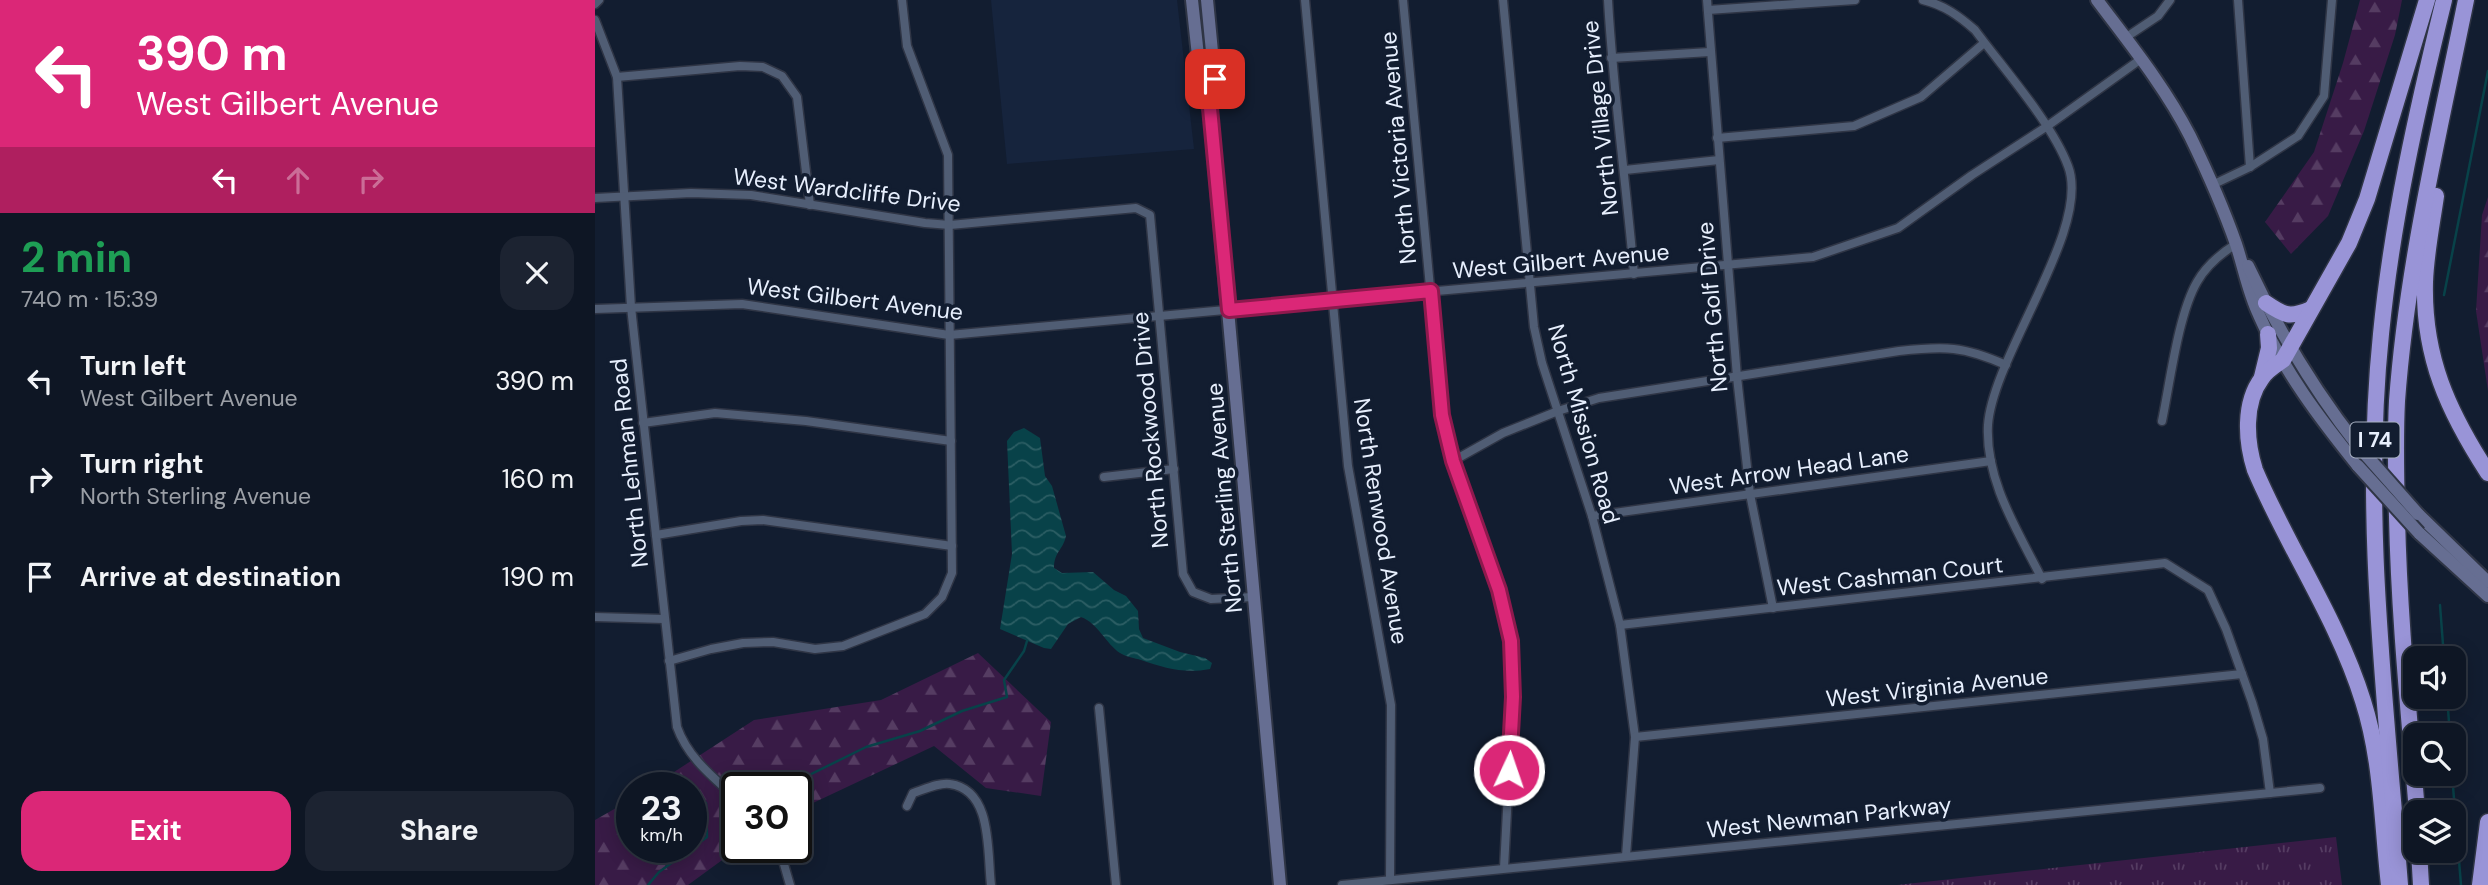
<!DOCTYPE html>
<meta charset="utf-8">
<style>
body{margin:0;font-family:"DM Sans",sans-serif;background:#1c2331;color:#f1f3f6;height:100vh;display:flex;flex-direction:column;font-size:26px;white-space:nowrap}
*{box-sizing:border-box;margin:0}
p{font-size:23px;color:#9b9fa6}
.icon{flex:none;width:38px;height:38px;fill:none;stroke:currentColor;stroke-width:2;stroke-linecap:round;stroke-linejoin:round}
.map{position:relative;flex:1;overflow:hidden}
.side{display:flex;flex-direction:column;background:#0e1624;width:595px}
.side>*{flex:none}
.top-card{background:#db2777;color:#fff;overflow:hidden}
.tools{position:absolute;left:1808px;top:646px;display:grid;gap:14px}
.tools a{display:grid;place-items:center;width:63px;height:63px;border-radius:14px;background:#0e1624;box-shadow:0 4px 18px #0003,0 0 0 2px #2e3541;font-size:35px}
.speed{position:absolute;left:21px;top:772px;display:flex;gap:14px;font-size:35px;font-weight:700;text-align:center}
.speed>*{display:grid;place-content:center;width:91px;height:91px;border-radius:50%;background:#0e1624;box-shadow:0 4px 18px #0003,0 0 0 2px #2e3541;line-height:1}
.speed small{font-size:18px;font-weight:400}
.speed .limit{border:4px solid #111;border-radius:10px;background:#fff;color:#111}
.pin{position:absolute;display:grid;place-items:center;width:60px;height:60px;color:#fff;margin:-30px;border-radius:14px;box-shadow:0 4px 10px #0006}
.me{position:absolute;width:77px;margin:-38px;rotate:3deg;stroke-linejoin:round;filter:drop-shadow(0 0 5px #0008)}
.turn{display:flex;align-items:center;gap:24px;height:147px;padding:0 21px;font-size:32px}
.turn .icon{width:91px;height:91px;stroke-width:2.5}
.turn b{display:block;font-size:49px;line-height:60px}
.lanes{display:flex;align-items:center;height:66px;padding:0 21px;background:#0003;justify-content:center;gap:35px;direction:ltr}
.lanes .off{opacity:.35}
.round{display:grid;place-items:center;flex:none;width:74px;height:74px;border-radius:21px;background:#1c2331}
.summary{display:flex;align-items:center;justify-content:space-between;height:119px;padding:0 21px}
h1{font-size:42px;font-weight:700;line-height:52px;color:#1e9e55}
.button{display:flex;gap:14px;margin-top:auto;padding:14px 21px}
.button a{flex:1;height:80px;border-radius:21px;background:#db2777;color:#fff;font-size:28px;font-weight:700;line-height:80px;text-align:center}
.button a+a{background:#1c2331;color:#f1f3f6}
ul{padding:0;list-style:none}
li{display:flex;align-items:center;gap:21px;height:98px;padding:0 21px}
li div{flex:1}
li b{display:block;font-size:26px}
li em{font-style:normal}
main{display:flex;flex:1;min-height:0}
.map>svg:first-child{display:block}
.built{fill:#16243d}
.grass{fill:url(#grass-tufts)}
.forest{fill:url(#forest-firs)}
.water{fill:url(#water-waves)}
.lines{fill:none;stroke-linecap:round;stroke-linejoin:round}
.stream{stroke:#084249;stroke-width:2.5}
.street-casing{stroke:#2f3545;stroke-width:11}
.secondary-casing{stroke:#2f3545;stroke-width:16}
.highway-casing{stroke:#2f3545;stroke-width:19}
.street{stroke:#505d74;stroke-width:8}
.secondary{stroke:#666e92;stroke-width:12}
.highway{stroke:#9994d7;stroke-width:16}
.secondary-bridge-casing{stroke:#2f3545;stroke-width:16;stroke-linecap:butt}
.secondary-bridge{stroke:#666e92;stroke-width:12}
.route-casing{stroke:#8e194d;stroke-width:18}
.route{stroke:#db2777;stroke-width:12}
.labels{text-anchor:middle;stroke-width:7;stroke-linejoin:round;paint-order:stroke}
.shield{fill:#121d30;stroke:#a7b0c0;stroke-width:2}
.shield-label{font-size:21px;font-weight:bold;fill:#e7effd}
.street-label{font-size:23px;fill:#e7effd;stroke:#121d30}
</style>
<main>
<section class="side">
<div class="top-card">
<div class="turn"><svg class="icon" aria-label="left" viewBox="0 0 24 24"><path d="M17 20v-9H6M10 6l-5 5 5 5"/></svg><div><b>390 m</b>West Gilbert Avenue</div></div>
<div class="lanes"><svg class="icon" aria-label="left" viewBox="0 0 24 24"><path d="M17 20v-9H6M10 6l-5 5 5 5"/></svg><svg class="icon off" aria-label="ahead" viewBox="0 0 24 24"><path d="M12 20V5M6 11l6-6 6 6"/></svg><svg class="icon off" aria-label="right" viewBox="0 0 24 24"><path d="M7 20v-9h11M14 6l5 5-5 5"/></svg></div>
</div>
<div class="summary"><div><h1>2 min</h1><p>740 m · 15:39</p></div><a class="round"><svg class="icon" aria-label="close" viewBox="0 0 24 24"><path d="M6 6l12 12M18 6L6 18"/></svg></a></div>
<ul>
<li><svg class="icon" aria-label="left" viewBox="0 0 24 24"><path d="M17 20v-9H6M10 6l-5 5 5 5"/></svg><div><b>Turn left</b><p>West Gilbert Avenue</p></div><em>390 m</em></li>
<li><svg class="icon" aria-label="right" viewBox="0 0 24 24"><path d="M7 20v-9h11M14 6l5 5-5 5"/></svg><div><b>Turn right</b><p>North Sterling Avenue</p></div><em>160 m</em></li>
<li><svg class="icon" aria-label="arrive" viewBox="0 0 24 24"><path d="M6 21V4h12l-3 4 3 4H6"/></svg><div><b>Arrive at destination</b></div><em>190 m</em></li>
</ul>
<div class="button"><a>Exit</a><a>Share</a></div>
</section>
<div class="map">
<svg width="1893" height="885" viewBox="0 0 1893 885">
<defs>
<pattern id="grass-tufts" width="24" height="20" patternUnits="userSpaceOnUse" patternTransform="scale(1.75)"><rect width="24" height="20" fill="#381b46"/><path d="M3 7l-1-3M5 7V3M7 7l1-3M15 17l-1-3M17 17v-4M19 17l1-3" fill="none" stroke="#553c62"/></pattern>
<pattern id="forest-firs" width="22" height="20" patternUnits="userSpaceOnUse" patternTransform="scale(1.75)"><rect width="22" height="20" fill="#381b46"/><path d="M5 1l3.5 6h-7zM16 11l3.5 6h-7z" fill="#553c62"/></pattern>
<pattern id="water-waves" width="16" height="10" patternUnits="userSpaceOnUse" patternTransform="scale(1.75)"><rect width="16" height="10" fill="#084249"/><path d="M0 5q4-4 8 0t8 0" fill="none" stroke="#2c5e64"/></pattern>
</defs>
<rect width="100%" height="100%" fill="#121d30"/>
<!-- built -->
<polygon class="built" points="396,0 582,0 599,149 412,164"/>
<!-- grass -->
<polygon class="grass" points="1741,837 1747,885 1302,885"/>
<!-- forest -->
<g class="forest">
<polygon points="1765,0 1807,0 1800,35 1769,131 1733,216 1696,254 1670,222 1719,152 1748,63"/>
<polygon points="1893,197 1893,391 1881,311 1887,215"/>
<polygon points="383,653 456,722 446,796 391,788 339,746 201,811 201,788 142,788 142,847 145,847 93,885 0,885 0,820 37,799 37,847 96,847 96,788 56,787 159,720 286,700"/>
</g>
<!-- water -->
<path class="water" d="M429,428L445,438L450,476L457,486L471,536C468,550 459,552 459,568L467,573L498,572L519,590L531,596L543,611L544,629L548,638L585,652L610,658L617,663L615,669C589,674 570,668 546,660C540,658 531,657 525,653C511,644 503,623 486,617L473,624L456,649L449,648L405,629L417,554L412,441L419,432Z"/>
<g class="lines">
<!-- stream -->
<g class="stream">
<polyline points="1849,295 1893,71"/>
<polyline points="1845,605 1849,658"/>
<polyline points="1852,696 1855,735"/>
<polyline points="145,773 194,785 271,747 325,731 367,711 412,697 409,680 429,651 432,641"/>
<polyline points="1857,774 1866,885"/>
<polyline points="53,885 64,872 112,837 111,803"/>
</g>
<defs>
<g id="street">
<polyline points="710,0 753,466 796,705 795,880"/>
<polyline points="808,0 847,415 858,461 904,590 916,641 918,697 909,868"/>
<polyline points="908,0 939,327 947,363 997,516 1025,625 1040,737 1031,856"/>
<path d="M1013,0C1018,91 1031,182 1039,274"/>
<polyline points="1112,0 1142,377 1155,494 1178,608"/>
<path d="M1328,0C1349,5 1364,16 1380,30C1408,68 1457,123 1473,166C1497,228 1398,355 1393,425C1390,481 1423,531 1447,579"/>
<polyline points="1643,0 1655,167"/>
<polyline points="0,4 4,0"/>
<polyline points="1113,10 1260,0"/>
<path d="M0,20L22,77L36,307L82,727C93,758 118,777 142,799"/>
<polyline points="1530,38 1563,16 1575,0"/>
<polyline points="1016,58 1115,52"/>
<polyline points="22,77 145,66 168,67 187,76 202,97 215,205"/>
<polyline points="1122,138 1259,126 1326,97 1389,43"/>
<polyline points="1030,170 1124,160"/>
<polyline points="1617,185 1655,167 1703,136 1729,96 1737,0"/>
<polyline points="0,198 96,193 156,195 330,223 355,225 541,208 555,215 588,574 598,592 616,599 659,597"/>
<polyline points="0,309 147,304 354,335 1218,257 1303,228 1377,175 1451,127 1546,59"/>
<path d="M1567,421C1575,383 1583,315 1602,282C1611,266 1625,254 1641,244"/>
<polyline points="48,423 120,413 211,421 356,441"/>
<path d="M858,461L908,433L963,411L1004,398L1304,351C1350,346 1368,346 1411,365"/>
<polyline points="509,477 579,469"/>
<polyline points="997,516 1396,461"/>
<polyline points="61,535 146,521 168,520 357,546"/>
<polyline points="0,617 69,619"/>
<polyline points="1025,625 1570,563 1613,590 1631,629 1657,702 1668,739 1675,793"/>
<polyline points="74,661 116,649 148,643 178,642 220,649 248,646 330,614 347,597 357,573 353,155 312,46 307,0"/>
<polyline points="504,708 521,885"/>
<polyline points="1040,737 1647,674"/>
<path d="M312,806L318,793C328,790 344,782 355,784C398,790 392,852 396,885"/>
<polyline points="184,847 195,885"/>
<polyline points="747,885 1725,788"/>
</g>
<g id="secondary">
<polyline points="597,0 607,93 615,111 685,885"/>
<polyline points="612,0 621,93 615,108"/>
<path d="M1502,0C1535,44 1570,87 1595,136C1612,171 1628,207 1641,244C1649,268 1653,292 1664,315C1688,370 1725,419 1763,466"/>
<path d="M1653,266C1683,330 1719,390 1763,446"/>
<polyline points="1823,514 1893,582"/>
<polyline points="1824,533 1893,596"/>
</g>
<g id="highway">
<path d="M1841,196C1837,224 1831,253 1830,282C1828,357 1853,411 1893,473"/>
<path d="M1671,303C1690,316 1695,318 1716,309"/>
<polyline points="1667,377 1674,348 1673,334"/>
<path d="M1822,812C1814,714 1804,615 1802,517C1801,478 1800,439 1802,401C1812,265 1844,133 1871,0"/>
<polyline points="1824,850 1826,885"/>
<path d="M1794,885C1787,824 1787,760 1768,701C1743,620 1693,548 1660,470C1651,442 1648,403 1667,378C1672,370 1681,365 1688,360L1754,243L1772,199L1832,0"/>
<path d="M1805,885C1791,702 1767,517 1786,334C1797,221 1822,110 1849,0"/>
<polyline points="1885,885 1893,822"/>
</g>
</defs>
<!-- street casing -->
<use href="#street" class="street-casing"/>
<!-- secondary casing -->
<use href="#secondary" class="secondary-casing"/>
<!-- highway casing -->
<use href="#highway" class="highway-casing"/>
<!-- street -->
<use href="#street" class="street"/>
<!-- secondary -->
<use href="#secondary" class="secondary"/>
<!-- highway -->
<use href="#highway" class="highway"/>
<defs>
<g id="secondary-bridge">
<polyline points="1763,446 1823,514"/>
<polyline points="1763,466 1824,533"/>
</g>
</defs>
<!-- secondary-bridge casing -->
<use href="#secondary-bridge" class="secondary-bridge-casing"/>
<!-- secondary-bridge -->
<use href="#secondary-bridge" class="secondary-bridge"/>
</g>
<g class="lines">
<defs>
<polyline id="route" points="620,79 621,93 615,108 634,310 836,291 847,415 858,461 904,590 916,641 918,697 914,770"/>
</defs>
<!-- route casing -->
<use href="#route" class="route-casing"/>
<!-- route -->
<use href="#route" class="route"/>
</g>
<g class="labels">
<!-- shield labels -->
<rect class="shield" x="1755.5" y="422.5" width="49" height="35" rx="5"/>
<g class="shield-label">
<text x="1780" y="447">I 74</text>
</g>
<!-- street labels -->
<g class="street-label">
<text transform="translate(1005 118) rotate(-96)" y="8">North Village Drive</text>
<text transform="translate(803 148) rotate(-95)" y="8">North Victoria Avenue</text>
<text transform="translate(252 190) rotate(7)" y="8">West Wardcliffe Drive</text>
<text transform="translate(966 261) rotate(-5)" y="8">West Gilbert Avenue</text>
<text transform="translate(260 299) rotate(7)" y="8">West Gilbert Avenue</text>
<text transform="translate(1117 307) rotate(-95)" y="8">North Golf Drive</text>
<text transform="translate(989 424) rotate(74)" y="8">North Mission Road</text>
<text transform="translate(555 430) rotate(-95)" y="8">North Rockwood Drive</text>
<text transform="translate(34 463) rotate(-96)" y="8">North Lehman Road</text>
<text transform="translate(1194 470) rotate(-8)" y="8">West Arrow Head Lane</text>
<text transform="translate(629 498) rotate(-95)" y="8">North Sterling Avenue</text>
<text transform="translate(786 521) rotate(81)" y="8">North Renwood Avenue</text>
<text transform="translate(1295 576) rotate(-6)" y="8">West Cashman Court</text>
<text transform="translate(1342 687) rotate(-6)" y="8">West Virginia Avenue</text>
<text transform="translate(1234 817) rotate(-6)" y="8">West Newman Parkway</text>
</g>
</g>
</svg>
<div class="tools">
<a><svg class="icon" aria-label="sound" viewBox="0 0 24 24"><path d="M4 9h4l5-4v14l-5-4H4zM17 9q2 3 0 6"/></svg></a>
<a><svg class="icon" aria-label="search" viewBox="0 0 24 24"><circle cx="10" cy="10" r="6"/><path d="M15 15l6 6"/></svg></a>
<a><svg class="icon" aria-label="layers" viewBox="0 0 24 24"><path d="M12 4l9 5-9 5-9-5zM3 14l9 5 9-5"/></svg></a>
</div>
<div class="speed"><div>23<small>km/h</small></div><div class="limit">30</div></div>
<div class="pin" style="left:620px;top:79px;background:#d93025"><svg class="icon" aria-label="arrive" viewBox="0 0 24 24"><path d="M6 21V4h12l-3 4 3 4H6"/></svg></div>
<svg class="me" style="left:914px;top:770px" viewBox="-20 -20 40 40"><circle r="17" fill="#db2777" stroke="#fff" stroke-width="3"/><path d="M0-11L8 9 0 5-8 9z" fill="#fff"/></svg>
</div>
</main>
